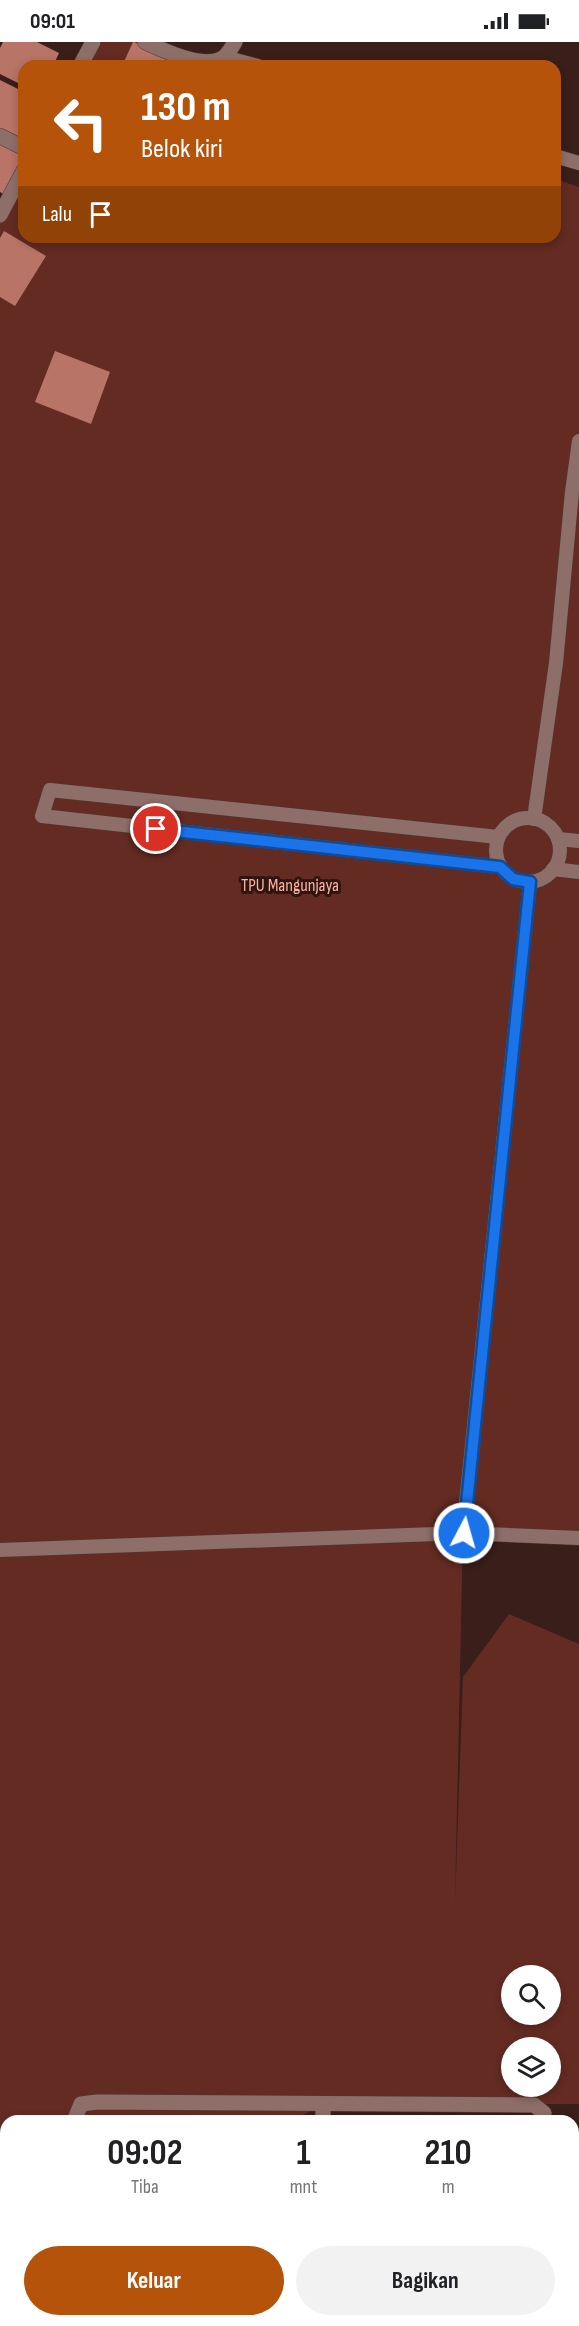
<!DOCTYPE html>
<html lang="id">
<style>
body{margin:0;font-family:"Sofia Sans Condensed",sans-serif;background:#f2f2f2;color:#202124;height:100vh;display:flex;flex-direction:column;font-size:22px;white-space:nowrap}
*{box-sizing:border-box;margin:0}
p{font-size:20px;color:#757577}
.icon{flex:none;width:33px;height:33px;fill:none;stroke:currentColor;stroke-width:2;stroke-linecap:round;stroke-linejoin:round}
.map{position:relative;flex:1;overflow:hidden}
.panel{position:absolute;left:0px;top:2073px;width:579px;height:212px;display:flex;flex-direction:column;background:#fff;border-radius:18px 18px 0 0;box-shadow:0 3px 9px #0003}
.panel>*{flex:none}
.hud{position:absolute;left:18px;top:18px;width:543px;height:183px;border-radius:18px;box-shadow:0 3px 9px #0003;background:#b45309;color:#fff;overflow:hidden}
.controls{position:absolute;left:501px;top:1923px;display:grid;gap:12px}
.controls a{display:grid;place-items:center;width:60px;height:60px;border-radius:50%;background:#fff;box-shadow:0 3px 9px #0003;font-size:30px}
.pin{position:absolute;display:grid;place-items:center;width:51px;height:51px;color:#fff;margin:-26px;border:3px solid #fff;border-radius:50%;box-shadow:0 2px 6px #0007}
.me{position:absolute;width:66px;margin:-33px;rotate:6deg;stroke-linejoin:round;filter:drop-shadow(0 0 4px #0008)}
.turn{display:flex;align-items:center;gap:21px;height:126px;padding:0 24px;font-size:27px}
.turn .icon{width:78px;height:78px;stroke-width:2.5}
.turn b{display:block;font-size:42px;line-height:51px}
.then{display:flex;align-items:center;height:57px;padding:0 24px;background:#0003;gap:12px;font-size:22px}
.eta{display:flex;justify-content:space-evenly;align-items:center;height:102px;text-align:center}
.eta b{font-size:36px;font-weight:700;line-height:42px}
.button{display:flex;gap:12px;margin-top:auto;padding:12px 24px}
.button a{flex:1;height:69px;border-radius:36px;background:#b45309;color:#fff;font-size:24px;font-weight:700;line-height:69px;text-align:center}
.button a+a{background:#f2f2f2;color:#202124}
.status{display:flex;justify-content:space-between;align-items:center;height:42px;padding:0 30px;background:#fff;direction:ltr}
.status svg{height:16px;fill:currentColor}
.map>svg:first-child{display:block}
.green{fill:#632b22;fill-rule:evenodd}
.building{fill:#b77467}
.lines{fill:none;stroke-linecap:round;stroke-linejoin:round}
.lane-casing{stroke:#503937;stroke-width:15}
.street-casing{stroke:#503937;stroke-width:16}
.lane{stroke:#8e6e68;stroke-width:14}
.street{stroke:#8e6e68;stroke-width:15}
.route-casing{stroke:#114b97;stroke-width:15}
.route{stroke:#1a73e8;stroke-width:10}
.labels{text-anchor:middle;stroke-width:6;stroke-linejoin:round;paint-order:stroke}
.park-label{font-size:18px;fill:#feb0a1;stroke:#2e1510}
</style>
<div class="status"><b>09:01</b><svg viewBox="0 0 49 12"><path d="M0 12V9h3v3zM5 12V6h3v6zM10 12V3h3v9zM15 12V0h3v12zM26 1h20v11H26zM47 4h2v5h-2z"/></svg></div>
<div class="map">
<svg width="579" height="2284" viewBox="0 0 579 2284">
<rect width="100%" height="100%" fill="#391e1a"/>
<!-- green -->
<g class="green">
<polygon points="93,0 145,0 242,24 80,24"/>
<path d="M24,128V195H555V137L579,145V1496L463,1491L455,1860L463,1635L509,1572L579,1602V2062H323L293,2079H6V2278L38,2279L37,2284H0V173ZM512,1934H550V1972H512ZM512,2006H550V2044H512Z"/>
</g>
<!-- building -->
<g class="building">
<polygon points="3,0 37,0 59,11 53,24 24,24 24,44 0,32 0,6"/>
<polygon points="133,0 134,0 186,24 122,24"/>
<polygon points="0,38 24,50 24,101 0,89"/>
<polygon points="0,99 24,111 24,121 7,154 0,150"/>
<polygon points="4,189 46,214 15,264 0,255 0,196"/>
<polygon points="55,309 110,330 91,382 35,360"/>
<polygon points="573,2255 579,2256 579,2284 551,2284 551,2278 573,2278"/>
<polygon points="62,2278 91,2278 90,2284 61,2284"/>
<rect x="116" y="2278" width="29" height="6"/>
<polygon points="215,2278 244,2278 243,2284 214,2284"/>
<rect x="260" y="2278" width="30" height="6"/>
<polygon points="349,2278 378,2278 378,2284 348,2284"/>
<rect x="382" y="2278" width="29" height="6"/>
<polygon points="415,2278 444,2278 444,2284 414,2284"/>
<rect x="448" y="2278" width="29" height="6"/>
<polygon points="482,2278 511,2278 511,2284 481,2284"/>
<rect x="512" y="2278" width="29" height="6"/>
</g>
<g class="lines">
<defs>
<g id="lane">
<polyline points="224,15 258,24"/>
<polyline points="555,114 579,121"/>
<circle cx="528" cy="808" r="32"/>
<polyline points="534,777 556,621 572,450 579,399"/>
<polyline points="498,795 50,748 42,774 500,825"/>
<polyline points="558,797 579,799"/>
<polyline points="553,827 579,830"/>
<polyline points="463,1491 530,840"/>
<polyline points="0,1508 463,1491 579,1496"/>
</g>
<g id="street">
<path d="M145,0C163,8 205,29 224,15C228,12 232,5 235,0"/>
<polyline points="80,24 93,0"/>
<polyline points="0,94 24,106"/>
<polyline points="0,173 24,128"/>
<polyline points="74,2079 81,2062 97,2060 534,2063 544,2071"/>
<polyline points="323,2079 323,2062"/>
<polyline points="573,2203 579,2201"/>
<polyline points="36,2284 37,2278"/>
<polyline points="192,2284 192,2278"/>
<polyline points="543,2284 543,2278"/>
</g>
</defs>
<!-- lane casing -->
<use href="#lane" class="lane-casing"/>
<!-- street casing -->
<use href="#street" class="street-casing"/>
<!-- lane -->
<use href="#lane" class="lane"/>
<!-- street -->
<use href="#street" class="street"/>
</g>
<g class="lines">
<defs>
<polyline id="route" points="156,787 500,825 513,837 530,840 464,1491"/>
</defs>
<!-- route casing -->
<use href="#route" class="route-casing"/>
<!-- route -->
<use href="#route" class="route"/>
</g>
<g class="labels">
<!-- park labels -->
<g class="park-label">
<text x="290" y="849">TPU Mangunjaya</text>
</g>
</g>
</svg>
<div class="controls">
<a><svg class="icon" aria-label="search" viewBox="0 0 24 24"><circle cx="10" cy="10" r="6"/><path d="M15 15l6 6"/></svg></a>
<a><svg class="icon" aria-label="layers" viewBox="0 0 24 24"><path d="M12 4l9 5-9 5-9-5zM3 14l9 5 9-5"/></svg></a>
</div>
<div class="pin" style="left:156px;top:787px;background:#d93025"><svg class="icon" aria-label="arrive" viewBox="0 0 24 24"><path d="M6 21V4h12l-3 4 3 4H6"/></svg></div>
<svg class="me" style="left:464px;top:1491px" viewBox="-20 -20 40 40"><circle r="17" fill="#1a73e8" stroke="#fff" stroke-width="3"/><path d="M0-11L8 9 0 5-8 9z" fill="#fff"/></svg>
<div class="hud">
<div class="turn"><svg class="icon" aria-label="left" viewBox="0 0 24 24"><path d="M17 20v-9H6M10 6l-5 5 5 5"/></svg><div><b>130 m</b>Belok kiri</div></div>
<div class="then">Lalu<svg class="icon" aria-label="arrive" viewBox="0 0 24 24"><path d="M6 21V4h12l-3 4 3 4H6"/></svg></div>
</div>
<section class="panel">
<div class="eta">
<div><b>09:02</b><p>Tiba</p></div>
<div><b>1</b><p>mnt</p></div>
<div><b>210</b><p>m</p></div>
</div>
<div class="button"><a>Keluar</a><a>Bagikan</a></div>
</section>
</div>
